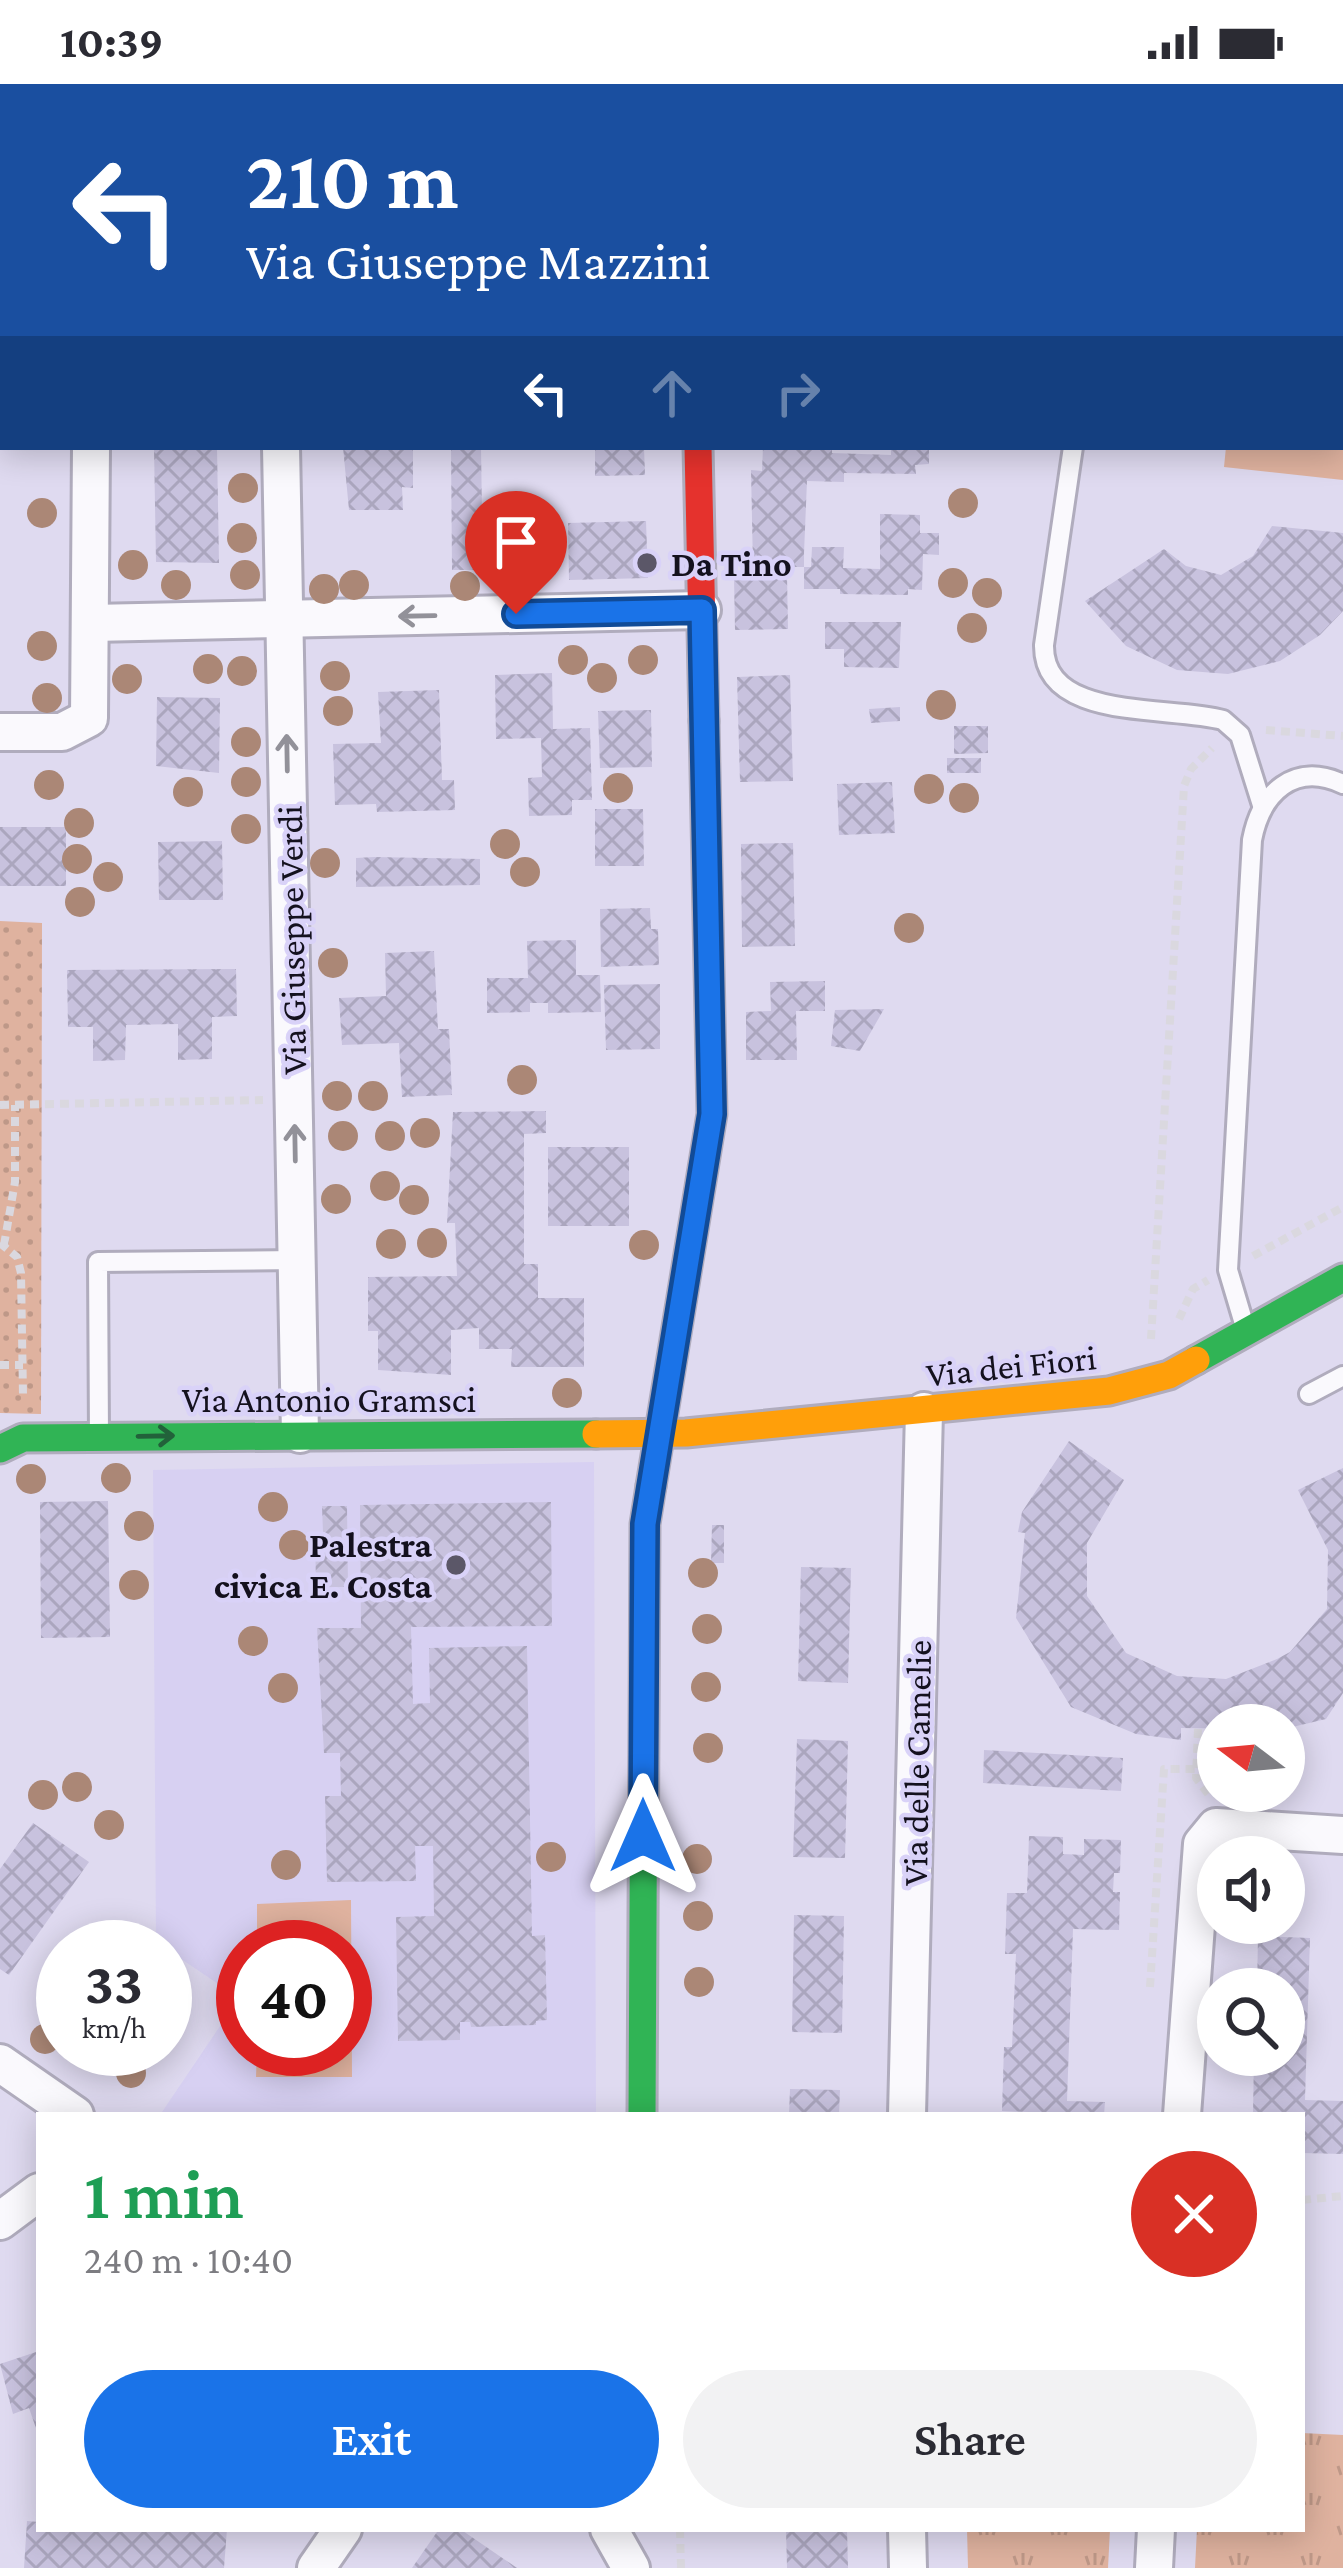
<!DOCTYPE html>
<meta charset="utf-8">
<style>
body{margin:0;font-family:"Crimson Pro",serif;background:#f2f2f3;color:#2b2b33;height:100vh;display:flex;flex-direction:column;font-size:45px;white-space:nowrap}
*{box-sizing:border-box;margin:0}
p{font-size:39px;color:#7c7c81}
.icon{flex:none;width:66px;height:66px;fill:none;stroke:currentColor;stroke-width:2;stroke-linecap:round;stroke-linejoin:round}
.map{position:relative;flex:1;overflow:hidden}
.sheet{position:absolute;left:36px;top:2028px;width:1269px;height:420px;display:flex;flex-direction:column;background:#fff;border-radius:0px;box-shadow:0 6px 30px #0003}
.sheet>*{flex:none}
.banner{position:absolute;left:0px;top:0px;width:1344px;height:366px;box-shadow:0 6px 30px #0003;background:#1a4fa0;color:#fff;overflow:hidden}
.needle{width:78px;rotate:286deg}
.tools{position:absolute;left:1197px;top:1620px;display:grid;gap:24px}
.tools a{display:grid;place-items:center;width:108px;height:108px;border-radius:50%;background:#fff;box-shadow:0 6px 30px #0003;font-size:60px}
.speed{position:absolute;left:36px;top:1836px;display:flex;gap:24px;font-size:60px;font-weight:700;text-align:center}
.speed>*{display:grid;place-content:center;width:156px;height:156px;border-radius:50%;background:#fff;box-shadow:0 6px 30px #0003;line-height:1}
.speed small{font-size:30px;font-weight:400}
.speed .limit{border:18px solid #d22;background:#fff;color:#111}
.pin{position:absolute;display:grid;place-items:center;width:102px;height:102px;color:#fff;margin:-123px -51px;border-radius:50% 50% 50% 0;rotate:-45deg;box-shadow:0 0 12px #0007}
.pin .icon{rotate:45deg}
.me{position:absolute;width:132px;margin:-66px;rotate:0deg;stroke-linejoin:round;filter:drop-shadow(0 0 9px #0008)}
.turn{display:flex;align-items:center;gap:42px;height:252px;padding:0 48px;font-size:54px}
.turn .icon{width:156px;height:156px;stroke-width:2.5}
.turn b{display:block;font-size:84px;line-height:102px}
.lanes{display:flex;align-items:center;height:114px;padding:0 48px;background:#0003;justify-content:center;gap:60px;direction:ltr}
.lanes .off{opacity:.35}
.round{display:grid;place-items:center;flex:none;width:126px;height:126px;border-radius:63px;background:#f2f2f3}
.head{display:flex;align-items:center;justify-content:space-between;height:204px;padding:0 48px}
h1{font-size:72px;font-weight:600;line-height:90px;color:#1e9e55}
.button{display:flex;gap:24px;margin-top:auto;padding:24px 48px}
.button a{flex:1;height:138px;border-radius:72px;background:#1a73e8;color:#fff;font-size:48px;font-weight:600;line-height:138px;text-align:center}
.button a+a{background:#f2f2f3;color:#2b2b33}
.status{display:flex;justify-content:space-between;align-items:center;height:84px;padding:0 60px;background:#fff;direction:ltr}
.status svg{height:33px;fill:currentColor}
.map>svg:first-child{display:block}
.built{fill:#d7d0f2;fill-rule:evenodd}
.grass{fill:url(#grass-tufts)}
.park{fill:url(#park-dots)}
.pitch{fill:#dfb29f}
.building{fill:url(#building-cross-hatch)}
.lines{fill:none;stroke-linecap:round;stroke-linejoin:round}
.lane-casing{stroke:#b0acbd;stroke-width:24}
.street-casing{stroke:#b0acbd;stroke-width:42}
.fast-casing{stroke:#b0acbd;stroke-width:33}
.slow-casing{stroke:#b0acbd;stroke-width:33}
.jam-casing{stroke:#b0acbd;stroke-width:33}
.path{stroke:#dad8df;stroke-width:8;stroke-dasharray:9 6;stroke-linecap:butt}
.lane{stroke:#faf9fd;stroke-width:18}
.street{stroke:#faf9fd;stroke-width:36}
.fast{stroke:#30b455;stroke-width:27}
.slow{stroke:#ff9f0a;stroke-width:27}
.jam{stroke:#e5322d;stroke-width:27}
.tree{fill:#ab8776}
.oneway{stroke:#929199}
.oneway2{stroke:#22623a}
.route-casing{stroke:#114b97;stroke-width:30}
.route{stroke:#1a73e8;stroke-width:21}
.poi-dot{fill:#5b5768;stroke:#d9d2f8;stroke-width:4.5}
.labels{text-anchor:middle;stroke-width:9;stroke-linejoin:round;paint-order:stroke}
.poi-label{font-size:36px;font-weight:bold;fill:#14111e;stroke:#d9d2f8;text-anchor:start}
.street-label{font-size:36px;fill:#14111e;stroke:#d9d2f8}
</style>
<div class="status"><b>10:39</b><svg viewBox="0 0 49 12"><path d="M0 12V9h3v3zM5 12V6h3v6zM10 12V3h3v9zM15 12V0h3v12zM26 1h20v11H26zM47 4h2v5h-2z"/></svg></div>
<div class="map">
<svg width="1343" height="2484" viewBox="0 0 1343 2484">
<defs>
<pattern id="grass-tufts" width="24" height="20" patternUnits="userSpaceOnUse" patternTransform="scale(3)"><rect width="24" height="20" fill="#dfb29f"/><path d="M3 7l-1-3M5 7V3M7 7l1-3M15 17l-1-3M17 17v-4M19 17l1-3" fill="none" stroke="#be9888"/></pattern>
<pattern id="park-dots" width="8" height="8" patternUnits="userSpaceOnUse" patternTransform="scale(3)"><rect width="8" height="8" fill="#dfb29f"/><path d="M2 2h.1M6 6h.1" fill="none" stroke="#be9888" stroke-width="1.8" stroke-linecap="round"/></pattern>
<pattern id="building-cross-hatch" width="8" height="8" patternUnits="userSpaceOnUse" patternTransform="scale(3)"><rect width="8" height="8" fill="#c8c2de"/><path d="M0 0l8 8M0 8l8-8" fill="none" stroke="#aba6be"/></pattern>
</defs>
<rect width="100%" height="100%" fill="#dfdaf0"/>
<!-- built -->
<path class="built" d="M594,1378L596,2031H160L239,1914L156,1858L153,1386ZM243,1863H345V1965H243Z"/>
<!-- grass -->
<g class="grass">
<polygon points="1302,2349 1343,2351 1343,2484 1195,2484 1197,2445 1302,2445"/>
<polygon points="967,2445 1110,2445 1108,2484 968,2484"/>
</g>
<!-- park -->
<polygon class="park" points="0,837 42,839 41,1330 0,1329"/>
<!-- pitch -->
<g class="pitch">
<polygon points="1343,318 1343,396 1224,383 1226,363 1341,363"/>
<polygon points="351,1816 352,1993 256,1993 257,1965 345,1965 345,1863 257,1863 257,1820"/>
</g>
<!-- building -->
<g class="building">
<polygon points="154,363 217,363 219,479 156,478"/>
<polygon points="343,363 413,363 413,404 402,403 403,426 349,426"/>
<polygon points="451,363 481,363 482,430 540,429 541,456 482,457 482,486 452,486"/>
<polygon points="595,363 644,363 645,391 595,392"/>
<polygon points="763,363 832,363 832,369 891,371 891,363 929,363 929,380 915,381 916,390 844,389 844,398 807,397 804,469 804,483 811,483 812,463 844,463 843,484 880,485 880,430 920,431 920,449 939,449 939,471 923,470 922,506 908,505 908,511 840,510 840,505 804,505 804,483 753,483 751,386 762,387"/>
<polygon points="646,437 648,494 569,496 568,439"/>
<polygon points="1272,442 1343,449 1343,527 1320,551 1280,577 1228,590 1177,586 1126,562 1085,517 1164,465 1186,482 1221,491 1253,472"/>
<polygon points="787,492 788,545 735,546 734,493"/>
<polygon points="825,538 901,538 899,584 844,583 844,565 825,565"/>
<polygon points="552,589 553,645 590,644 592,716 572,716 572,731 529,732 528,694 542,693 541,654 496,655 495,591"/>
<polygon points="790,591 793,697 740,698 737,593"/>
<polygon points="439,606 442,696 454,696 455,726 377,728 376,720 335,721 333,660 381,659 378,608"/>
<polygon points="157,613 220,614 219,689 156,682"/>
<polygon points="900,623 900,637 871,639 869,625"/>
<polygon points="651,626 652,683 600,684 598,627"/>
<polygon points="954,642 988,642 988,669 954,670"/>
<rect x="947" y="674" width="34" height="15"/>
<polygon points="892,698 895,749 839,751 837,700"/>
<polygon points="595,725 643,725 644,782 595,782"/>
<rect x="0" y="743" width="66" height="59"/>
<polygon points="222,757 223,816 159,816 158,758"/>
<polygon points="793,759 795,862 742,863 741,760"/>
<polygon points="374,773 480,775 480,801 356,803 356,774"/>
<polygon points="650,824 651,845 658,845 659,881 601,883 600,825"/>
<polygon points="576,856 576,891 600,891 601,928 548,929 548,919 530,919 530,928 487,929 487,894 528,894 527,857"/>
<polygon points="434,867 438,945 449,945 452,1011 402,1013 399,959 342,961 339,914 386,912 385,869"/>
<polygon points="236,885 237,932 212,933 212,975 178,976 178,940 126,941 125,976 93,977 93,943 68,943 67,886"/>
<polygon points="825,897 825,927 796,927 797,976 746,976 746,928 771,927 770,898"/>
<polygon points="660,900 660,965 606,966 604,901"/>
<polygon points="884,925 860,967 831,962 835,926"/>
<polygon points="546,1027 546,1049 524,1050 524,1180 538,1180 538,1214 584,1214 584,1283 511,1283 512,1265 479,1265 479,1244 451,1246 451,1291 378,1286 378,1247 368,1247 368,1193 457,1192 455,1139 447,1139 453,1028"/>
<rect x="548" y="1063" width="81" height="79"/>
<polygon points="1069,1357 1124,1396 1087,1459 1087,1512 1126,1569 1177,1592 1226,1595 1277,1575 1290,1568 1327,1525 1328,1466 1298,1406 1343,1384 1343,1609 1326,1635 1284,1645 1181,1644 1181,1656 1136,1650 1071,1623 1016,1534 1025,1449 1018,1448 1022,1428"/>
<polygon points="108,1417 110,1553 41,1554 40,1418"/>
<polygon points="551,1418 552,1542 411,1543 413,1620 430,1619 429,1564 527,1562 532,1852 545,1851 547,1936 536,1937 536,1941 471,1943 470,1938 460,1938 460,1956 398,1957 396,1833 434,1832 433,1762 415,1762 416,1797 327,1798 325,1712 341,1712 340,1669 324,1669 317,1544 361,1544 360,1421"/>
<polygon points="322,1422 347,1422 348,1503 316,1503 315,1449 323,1448"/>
<polygon points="712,1441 724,1441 724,1479 711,1479"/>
<polygon points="801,1483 851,1484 848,1599 798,1597"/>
<polygon points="797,1655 848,1657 845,1774 793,1773"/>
<polygon points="984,1666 1123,1674 1121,1707 983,1699"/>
<polygon points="33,1739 89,1778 9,1891 0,1885 0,1785"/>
<polygon points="1029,1752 1063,1753 1063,1770 1084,1771 1084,1755 1121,1756 1120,1789 1114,1789 1113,1808 1120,1808 1119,1846 1073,1845 1067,2017 1105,2018 1104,2031 1002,2027 1004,1963 1012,1963 1016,1870 1005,1870 1007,1809 1027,1809"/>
<polygon points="794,1831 844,1832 842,1949 792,1948"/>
<polygon points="1258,1852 1310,1854 1305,2016 1343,2017 1343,2070 1302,2069 1302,2031 1253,2031 1254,1971 1284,1971 1284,1905 1257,1905"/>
<polygon points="790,2005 840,2006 839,2031 789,2031"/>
<polygon points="39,2267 39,2350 38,2350 29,2324 13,2330 0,2280"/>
<polygon points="27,2437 39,2438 39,2445 227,2445 224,2484 24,2484"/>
<polygon points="439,2445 460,2445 517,2484 412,2484"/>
<polygon points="786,2445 847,2445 848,2484 787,2484"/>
</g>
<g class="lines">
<defs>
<g id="lane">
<path d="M1073,363L1044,561C1043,638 1169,621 1223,636L1240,651L1262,721"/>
<path d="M1245,1243L1228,1186L1252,756C1261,709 1294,677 1343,700"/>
<polyline points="1309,1310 1343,1292"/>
<polyline points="99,1353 98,1178 297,1176"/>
</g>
<g id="street">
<polyline points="691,0 691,3"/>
<polyline points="290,3 292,0"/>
<polyline points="1222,3 1222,0"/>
<polyline points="0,266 3,266"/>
<polyline points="281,363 300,1350"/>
<polyline points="92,539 702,526"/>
<polyline points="0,648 62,648 89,634 91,363"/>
<polyline points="0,1979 75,2031"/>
<polyline points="907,2031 924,1327"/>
<polyline points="1182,2031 1202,1760 1216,1743 1343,1751"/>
<polyline points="0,2137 39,2108"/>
<polyline points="609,2445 631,2484"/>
<polyline points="907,2445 908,2484"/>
<polyline points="316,2484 343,2445"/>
<polyline points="1154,2484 1156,2445"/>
</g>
<g id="fast">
<polyline points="1196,1276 1343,1194"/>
<polyline points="0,1365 23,1354 596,1350"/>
<polyline points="642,2031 645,1440 651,1402"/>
</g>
<g id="slow">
<polyline points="596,1350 686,1349 1109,1307 1169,1291 1196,1276"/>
<polyline points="651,1402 712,1030 704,637"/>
</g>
<polyline id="jam" points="698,363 704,637"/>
</defs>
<!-- lane casing -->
<use href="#lane" class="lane-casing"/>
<!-- street casing -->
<use href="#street" class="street-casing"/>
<!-- fast casing -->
<use href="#fast" class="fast-casing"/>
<!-- slow casing -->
<use href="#slow" class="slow-casing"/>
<!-- jam casing -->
<use href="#jam" class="jam-casing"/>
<!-- path -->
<g class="path">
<polyline points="1165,0 1166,3"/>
<polyline points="1266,646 1343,652"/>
<polyline points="0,1021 263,1016"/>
<polyline points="0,1159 17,1173 21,1189 23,1311"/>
<polyline points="4,1161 15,1098 15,1021"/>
<polyline points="1253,1172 1343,1123"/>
<polyline points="1179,1235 1193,1205 1208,1196"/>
<polyline points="1151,1255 1184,702 1191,685 1212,664"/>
<polyline points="0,1281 23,1281"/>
<polyline points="1198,1645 1196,1694 1209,1711"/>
<polyline points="1150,1903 1164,1685 1196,1685"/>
<polyline points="1302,2116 1343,2112"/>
<polyline points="680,2445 681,2484"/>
</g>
<!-- lane -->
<use href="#lane" class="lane"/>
<!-- street -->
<use href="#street" class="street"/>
<!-- fast -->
<use href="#fast" class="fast"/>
<!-- slow -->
<use href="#slow" class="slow"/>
<!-- jam -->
<use href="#jam" class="jam"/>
</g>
<!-- trees -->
<g class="tree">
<circle cx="243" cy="404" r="15"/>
<circle cx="963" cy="419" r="15"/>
<circle cx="42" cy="429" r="15"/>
<circle cx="242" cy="454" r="15"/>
<circle cx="133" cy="481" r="15"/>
<circle cx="245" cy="491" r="15"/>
<circle cx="953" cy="499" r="15"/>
<circle cx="176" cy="501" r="15"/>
<circle cx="354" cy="501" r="15"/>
<circle cx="465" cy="502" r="15"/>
<circle cx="324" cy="505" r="15"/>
<circle cx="987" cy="509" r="15"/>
<circle cx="972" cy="544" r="15"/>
<circle cx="42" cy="562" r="15"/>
<circle cx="573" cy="576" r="15"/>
<circle cx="643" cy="576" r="15"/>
<circle cx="208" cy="585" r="15"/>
<circle cx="242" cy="587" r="15"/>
<circle cx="335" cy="592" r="15"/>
<circle cx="602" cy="594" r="15"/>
<circle cx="127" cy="595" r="15"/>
<circle cx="47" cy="614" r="15"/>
<circle cx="941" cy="621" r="15"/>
<circle cx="338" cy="627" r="15"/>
<circle cx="246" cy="658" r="15"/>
<circle cx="246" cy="698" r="15"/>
<circle cx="49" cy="701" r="15"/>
<circle cx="618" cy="704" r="15"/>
<circle cx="929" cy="705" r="15"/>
<circle cx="188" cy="708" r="15"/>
<circle cx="964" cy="714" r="15"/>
<circle cx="79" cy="739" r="15"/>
<circle cx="246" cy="745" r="15"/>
<circle cx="505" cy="760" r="15"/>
<circle cx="77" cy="775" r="15"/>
<circle cx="325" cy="779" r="15"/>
<circle cx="525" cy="788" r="15"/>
<circle cx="108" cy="793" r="15"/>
<circle cx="80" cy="818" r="15"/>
<circle cx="909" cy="844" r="15"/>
<circle cx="333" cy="879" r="15"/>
<circle cx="522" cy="996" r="15"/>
<circle cx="337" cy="1012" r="15"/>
<circle cx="373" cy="1012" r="15"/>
<circle cx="425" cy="1049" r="15"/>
<circle cx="343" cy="1052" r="15"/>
<circle cx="390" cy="1052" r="15"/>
<circle cx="385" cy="1102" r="15"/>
<circle cx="336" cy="1115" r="15"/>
<circle cx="414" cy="1116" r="15"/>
<circle cx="432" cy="1159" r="15"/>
<circle cx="391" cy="1160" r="15"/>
<circle cx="644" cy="1161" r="15"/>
<circle cx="567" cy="1309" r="15"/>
<circle cx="116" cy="1394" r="15"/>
<circle cx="31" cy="1395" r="15"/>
<circle cx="273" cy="1423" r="15"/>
<circle cx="139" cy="1442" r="15"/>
<circle cx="294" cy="1461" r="15"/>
<circle cx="703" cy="1489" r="15"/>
<circle cx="134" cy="1501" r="15"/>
<circle cx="707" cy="1545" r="15"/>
<circle cx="253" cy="1557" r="15"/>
<circle cx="706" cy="1603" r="15"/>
<circle cx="283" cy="1604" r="15"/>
<circle cx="708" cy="1664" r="15"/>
<circle cx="77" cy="1703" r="15"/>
<circle cx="43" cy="1711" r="15"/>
<circle cx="109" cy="1741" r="15"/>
<circle cx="551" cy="1773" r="15"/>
<circle cx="697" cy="1775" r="15"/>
<circle cx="286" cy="1781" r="15"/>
<circle cx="698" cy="1832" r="15"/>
<circle cx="699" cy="1898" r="15"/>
<circle cx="45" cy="1955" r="15"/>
<circle cx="131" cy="1989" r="15"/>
</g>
<!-- one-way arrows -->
<defs><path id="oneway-shaft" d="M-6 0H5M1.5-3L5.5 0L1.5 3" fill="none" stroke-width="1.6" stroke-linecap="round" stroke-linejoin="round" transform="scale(3)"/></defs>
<g class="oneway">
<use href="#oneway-shaft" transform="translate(417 532) rotate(179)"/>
<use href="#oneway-shaft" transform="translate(287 669) rotate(-91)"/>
<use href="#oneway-shaft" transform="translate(295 1059) rotate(-91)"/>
</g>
<use class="oneway2" href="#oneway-shaft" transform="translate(156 1352) rotate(-1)"/>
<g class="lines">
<defs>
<polyline id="route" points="516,530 702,526 712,1030 645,1440 643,1752"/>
</defs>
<!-- route casing -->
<use href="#route" class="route-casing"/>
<!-- route -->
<use href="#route" class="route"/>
</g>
<!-- markers -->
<g class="poi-dot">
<circle cx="647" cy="479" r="12"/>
<circle cx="456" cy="1481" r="12"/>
</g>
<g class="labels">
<!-- poi labels -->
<g class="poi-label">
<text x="671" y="492">Da Tino</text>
<text x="432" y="1473" text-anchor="end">Palestra<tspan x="432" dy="41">civica E. Costa</tspan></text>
</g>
<!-- street labels -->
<g class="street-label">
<text transform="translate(291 856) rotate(-91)" y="13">Via Giuseppe Verdi</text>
<text transform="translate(1011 1281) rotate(-6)" y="13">Via dei Fiori</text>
<text x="329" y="1328">Via Antonio Gramsci</text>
<text transform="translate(916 1679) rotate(-89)" y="13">Via delle Camelie</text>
</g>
</g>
</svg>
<div class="tools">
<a><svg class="needle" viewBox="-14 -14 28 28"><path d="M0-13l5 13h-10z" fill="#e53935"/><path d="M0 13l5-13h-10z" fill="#7c7c81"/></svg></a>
<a><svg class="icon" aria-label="sound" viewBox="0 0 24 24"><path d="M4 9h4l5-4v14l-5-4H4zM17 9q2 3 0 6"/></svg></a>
<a><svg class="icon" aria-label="search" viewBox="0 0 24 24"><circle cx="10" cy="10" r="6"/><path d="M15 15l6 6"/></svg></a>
</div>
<div class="speed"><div>33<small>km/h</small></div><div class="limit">40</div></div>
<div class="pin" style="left:516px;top:530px;background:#d93025"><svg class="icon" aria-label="arrive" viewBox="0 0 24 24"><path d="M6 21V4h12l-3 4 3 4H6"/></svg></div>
<svg class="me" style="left:643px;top:1752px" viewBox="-20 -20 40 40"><path d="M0-17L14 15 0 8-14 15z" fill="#1a73e8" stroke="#fff" stroke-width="4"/></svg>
<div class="banner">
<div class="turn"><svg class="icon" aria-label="left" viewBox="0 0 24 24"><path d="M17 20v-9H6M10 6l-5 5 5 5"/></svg><div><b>210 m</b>Via Giuseppe Mazzini</div></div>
<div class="lanes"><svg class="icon" aria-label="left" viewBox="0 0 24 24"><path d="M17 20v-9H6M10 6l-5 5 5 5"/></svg><svg class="icon off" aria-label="ahead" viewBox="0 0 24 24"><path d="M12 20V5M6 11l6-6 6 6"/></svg><svg class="icon off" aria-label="right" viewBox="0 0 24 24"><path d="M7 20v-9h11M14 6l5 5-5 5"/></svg></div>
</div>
<section class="sheet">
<div class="head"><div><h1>1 min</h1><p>240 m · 10:40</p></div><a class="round" style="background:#d93025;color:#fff"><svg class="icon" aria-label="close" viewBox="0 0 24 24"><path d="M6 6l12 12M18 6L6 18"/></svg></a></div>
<div class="button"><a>Exit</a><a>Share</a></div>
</section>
</div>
